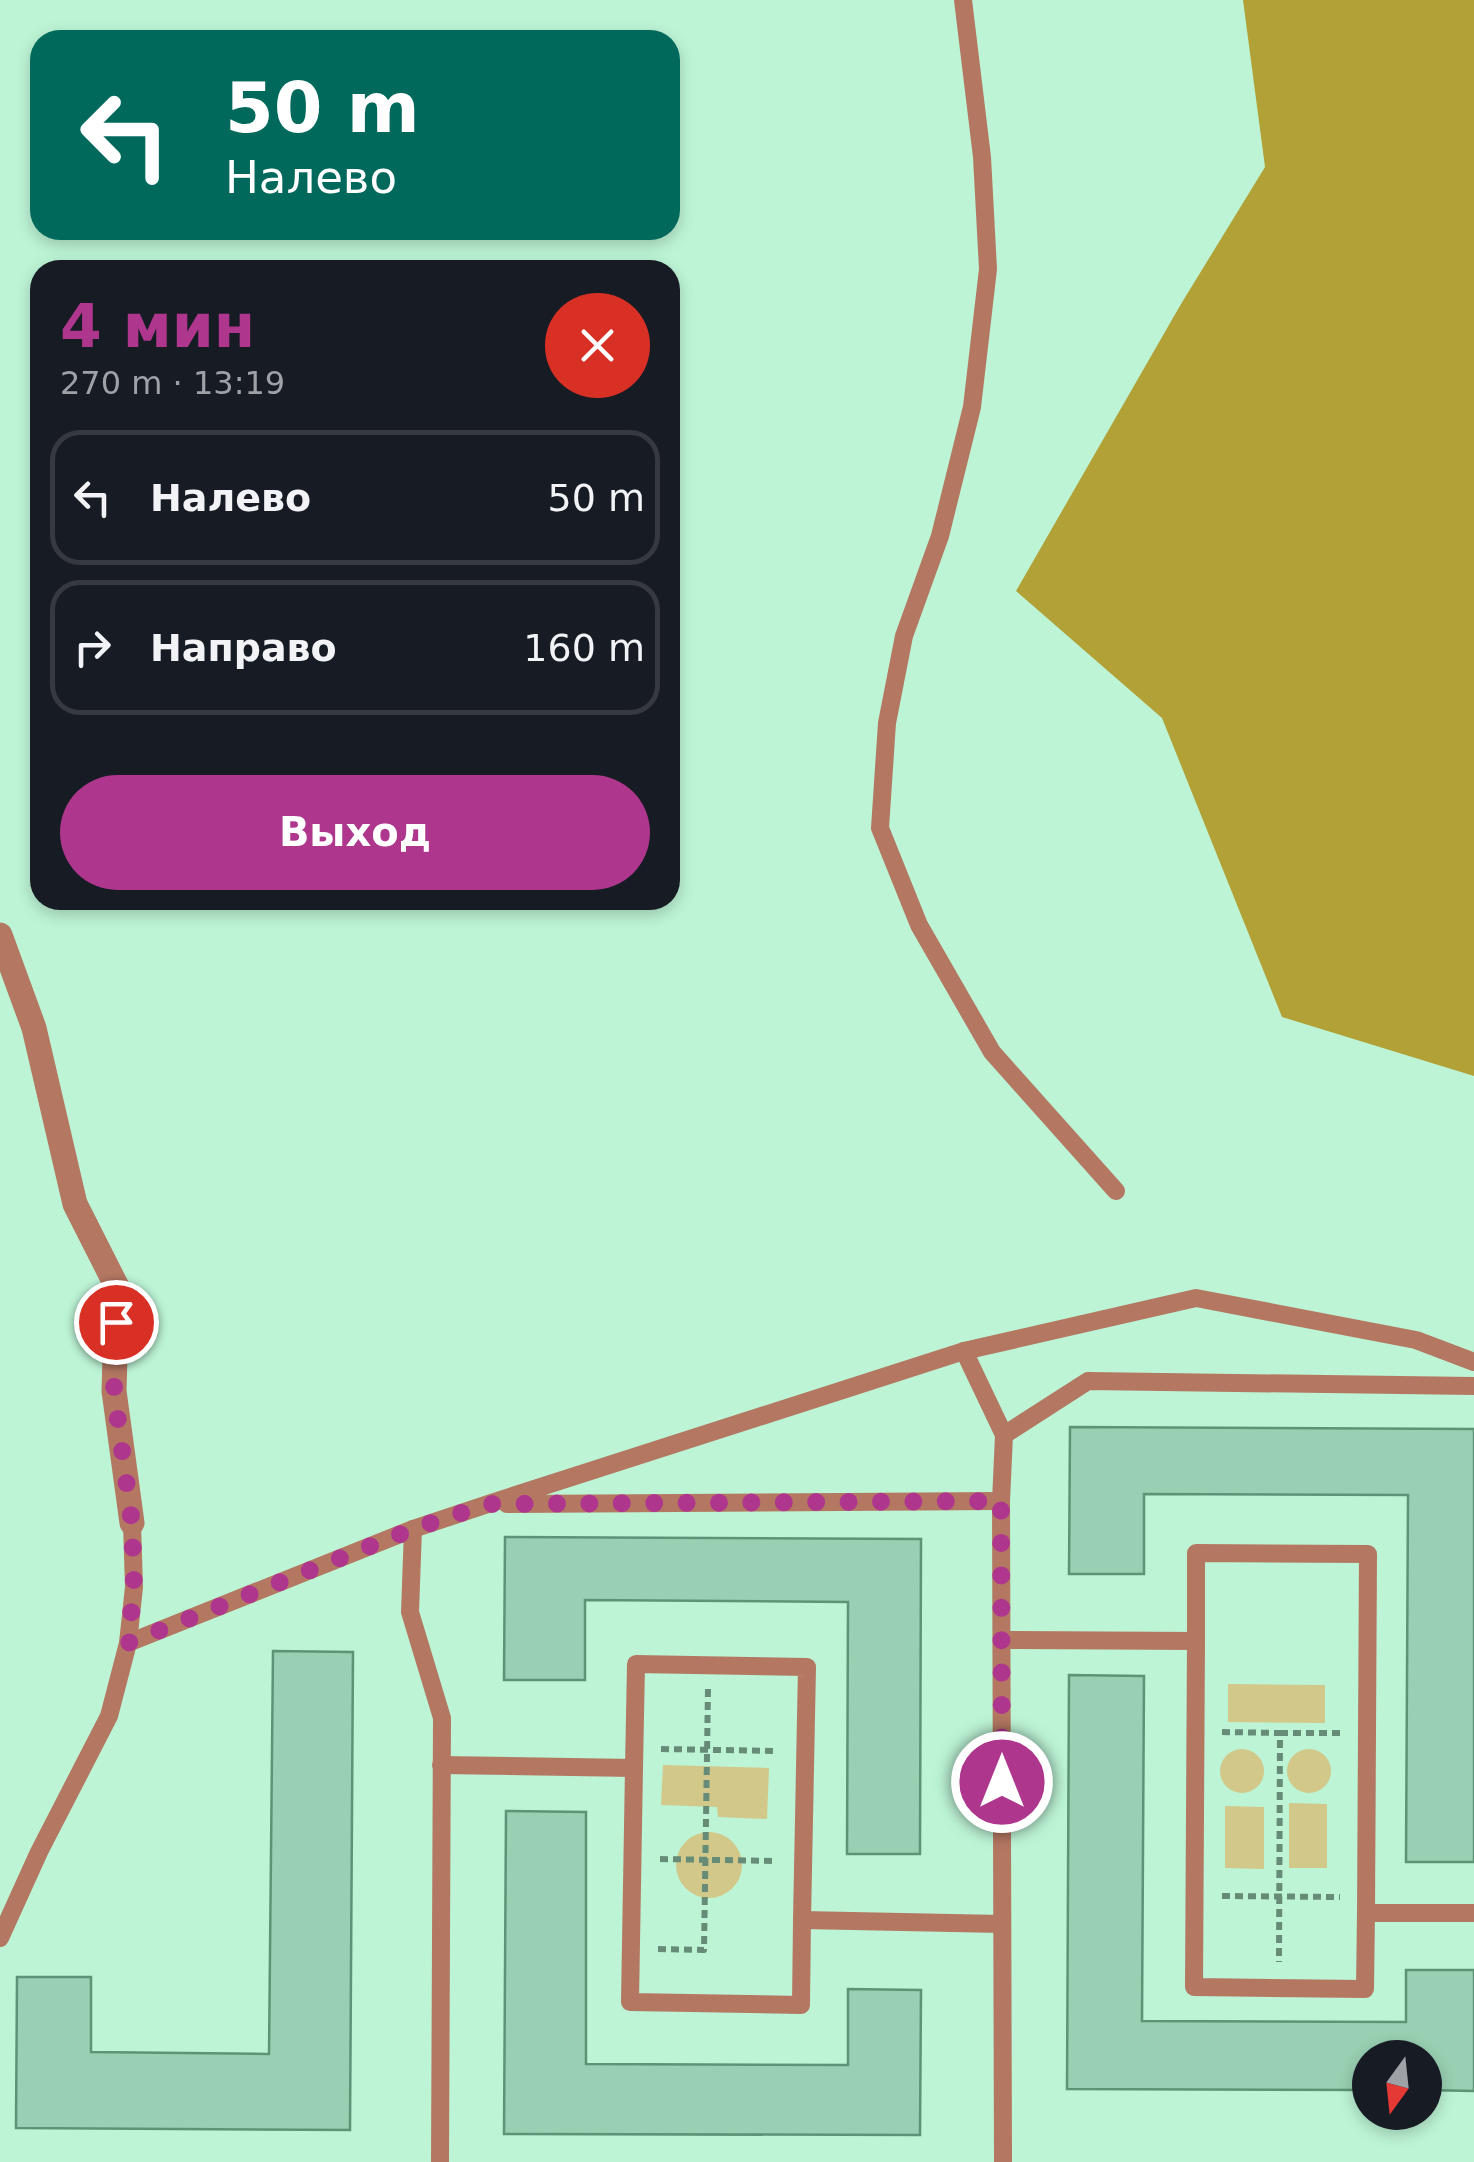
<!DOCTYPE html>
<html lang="ru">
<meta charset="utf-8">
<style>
body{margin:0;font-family:"DejaVu Sans",sans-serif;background:#20242c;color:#f1f3f6;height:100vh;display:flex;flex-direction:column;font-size:38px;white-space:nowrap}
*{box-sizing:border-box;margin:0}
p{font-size:32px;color:#9ea1a6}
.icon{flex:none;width:55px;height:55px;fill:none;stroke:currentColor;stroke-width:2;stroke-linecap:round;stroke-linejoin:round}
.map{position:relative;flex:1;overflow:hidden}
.panel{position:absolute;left:30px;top:260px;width:650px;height:650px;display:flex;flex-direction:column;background:#171b24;border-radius:30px;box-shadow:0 5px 15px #0003}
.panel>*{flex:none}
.banner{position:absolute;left:30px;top:30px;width:650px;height:210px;border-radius:30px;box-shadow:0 5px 15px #0003;background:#00695c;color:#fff;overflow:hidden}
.needle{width:65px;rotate:195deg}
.controls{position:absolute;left:1352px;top:2040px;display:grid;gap:20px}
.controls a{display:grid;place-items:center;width:90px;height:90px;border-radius:50%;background:#171b24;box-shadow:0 5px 15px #0003;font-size:50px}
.pin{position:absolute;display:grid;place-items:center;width:85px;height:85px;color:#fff;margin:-42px;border:5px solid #fff;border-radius:50%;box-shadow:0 2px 10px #0007}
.me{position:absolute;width:110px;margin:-55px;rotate:0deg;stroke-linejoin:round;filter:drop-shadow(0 0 8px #0008)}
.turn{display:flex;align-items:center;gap:35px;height:210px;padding:0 30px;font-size:45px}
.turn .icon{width:130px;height:130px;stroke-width:2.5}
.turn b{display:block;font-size:70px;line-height:85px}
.round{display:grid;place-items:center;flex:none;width:105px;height:105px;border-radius:52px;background:#20242c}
.overview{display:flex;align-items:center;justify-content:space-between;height:170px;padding:0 30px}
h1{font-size:60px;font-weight:800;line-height:75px;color:#ae378d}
.action{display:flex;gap:20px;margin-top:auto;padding:20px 30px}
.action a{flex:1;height:115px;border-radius:60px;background:#ae378d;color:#fff;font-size:40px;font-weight:800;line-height:115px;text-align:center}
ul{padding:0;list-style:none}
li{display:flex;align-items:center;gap:30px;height:135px;margin:0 20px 15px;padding:0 10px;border:5px solid #363941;border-radius:30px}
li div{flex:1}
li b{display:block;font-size:38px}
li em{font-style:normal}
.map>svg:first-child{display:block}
.green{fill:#d1c889}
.forest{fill:#b1a137}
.building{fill:#99cfb2;stroke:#5e9377;stroke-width:2.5}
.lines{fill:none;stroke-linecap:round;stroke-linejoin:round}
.path{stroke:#668c77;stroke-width:6;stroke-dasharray:8 5;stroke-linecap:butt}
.service{stroke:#b47862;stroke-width:18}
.minor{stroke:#b47862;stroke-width:25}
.route{stroke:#ae378d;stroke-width:18;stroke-dasharray:0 32.4}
</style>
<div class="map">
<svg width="1474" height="2162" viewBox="0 0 1474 2162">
<rect width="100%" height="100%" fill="#bdf4d6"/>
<!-- green -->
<g class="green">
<polygon points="1228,1684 1325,1685 1325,1723 1228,1722"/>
<circle cx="1242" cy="1771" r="22"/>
<circle cx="1309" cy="1771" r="22"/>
<polygon points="663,1765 769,1768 767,1819 718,1817 717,1807 661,1805"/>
<polygon points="1289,1803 1327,1804 1327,1868 1289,1868"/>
<polygon points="1225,1806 1264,1807 1264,1869 1225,1868"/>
<circle cx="709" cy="1865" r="33"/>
</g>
<!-- forest -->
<polygon class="forest" points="1243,0 1474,0 1474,1076 1282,1017 1162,718 1016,591 1181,304 1265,167"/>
<!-- building -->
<g class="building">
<polygon points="1070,1427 1474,1429 1474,1862 1406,1862 1408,1495 1144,1494 1144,1574 1069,1574"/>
<polygon points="505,1537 921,1539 920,1854 847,1854 848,1602 585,1600 585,1680 504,1680"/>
<polygon points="273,1651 353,1652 350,2130 16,2128 17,1977 91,1977 91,2052 269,2054"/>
<polygon points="1069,1675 1144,1676 1142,2021 1406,2022 1406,1970 1474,1970 1474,2091 1425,2090 1425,2058 1370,2058 1370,2090 1067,2089"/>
<polygon points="506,1811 586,1812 586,2064 848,2065 848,1989 921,1990 920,2135 504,2134"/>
</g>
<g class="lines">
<!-- path -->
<g class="path">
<polyline points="1222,1732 1280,1733 1279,1962"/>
<polyline points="1280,1733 1344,1733"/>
<polyline points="661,1749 778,1751"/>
<polyline points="660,1859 777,1861"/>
<polyline points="1222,1896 1340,1897"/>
<polyline points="658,1949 704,1950 708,1689"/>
</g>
<!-- service -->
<g class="service">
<polyline points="963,0 982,157 988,269 972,407 940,536 904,636 887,723 880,828 919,925 992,1052 1116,1191"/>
<polyline points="964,1351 1004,1435"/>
<polyline points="507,1504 1001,1501"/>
<polyline points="413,1529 410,1612 442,1718 440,2162"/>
<polyline points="1002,1640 1196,1641 1196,1553 1368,1554 1366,1913 1474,1913"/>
<polyline points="1196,1641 1194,1987 1365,1989 1366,1913"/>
<polyline points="128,1643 413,1529 488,1504 964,1351 1196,1298 1416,1340 1474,1362"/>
<polyline points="441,1765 634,1768 636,1664 807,1667 802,1920 1002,1924"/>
<polyline points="634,1768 630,2002 801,2005 802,1920"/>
<polyline points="0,1938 39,1852 109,1716 128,1643 134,1587 132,1523"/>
<polyline points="1003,2162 1001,1501 1004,1435 1088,1381 1474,1386"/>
</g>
<!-- minor -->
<polyline class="minor" points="0,935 34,1028 75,1204 117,1287 114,1391 132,1523"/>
</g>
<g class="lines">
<!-- route -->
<polyline class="route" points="116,1322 114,1391 132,1523 134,1587 128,1643 413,1529 488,1504 1001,1501 1002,1782"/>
</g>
</svg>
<div class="controls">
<a><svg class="needle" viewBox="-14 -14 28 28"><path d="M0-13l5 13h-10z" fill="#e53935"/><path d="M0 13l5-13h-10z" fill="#9ea1a6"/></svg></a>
</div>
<div class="pin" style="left:116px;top:1322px;background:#d93025"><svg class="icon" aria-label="arrive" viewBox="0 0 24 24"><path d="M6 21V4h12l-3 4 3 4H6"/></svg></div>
<svg class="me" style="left:1002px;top:1782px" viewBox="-20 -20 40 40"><circle r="17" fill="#ae378d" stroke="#fff" stroke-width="3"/><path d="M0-11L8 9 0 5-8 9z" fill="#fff"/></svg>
<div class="banner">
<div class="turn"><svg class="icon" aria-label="left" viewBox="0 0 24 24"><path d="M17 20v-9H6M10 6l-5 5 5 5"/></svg><div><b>50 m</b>Налево</div></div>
</div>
<section class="panel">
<div class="overview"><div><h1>4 мин</h1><p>270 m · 13:19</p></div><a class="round" style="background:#d93025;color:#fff"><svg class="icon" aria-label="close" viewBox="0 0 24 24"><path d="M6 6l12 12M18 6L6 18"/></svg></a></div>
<ul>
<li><svg class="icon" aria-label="left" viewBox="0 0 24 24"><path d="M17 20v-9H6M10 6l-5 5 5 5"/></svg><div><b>Налево</b></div><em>50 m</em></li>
<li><svg class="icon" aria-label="right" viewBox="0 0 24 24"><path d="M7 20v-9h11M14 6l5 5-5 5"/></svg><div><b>Направо</b></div><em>160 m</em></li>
</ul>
<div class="action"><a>Выход</a></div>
</section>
</div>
